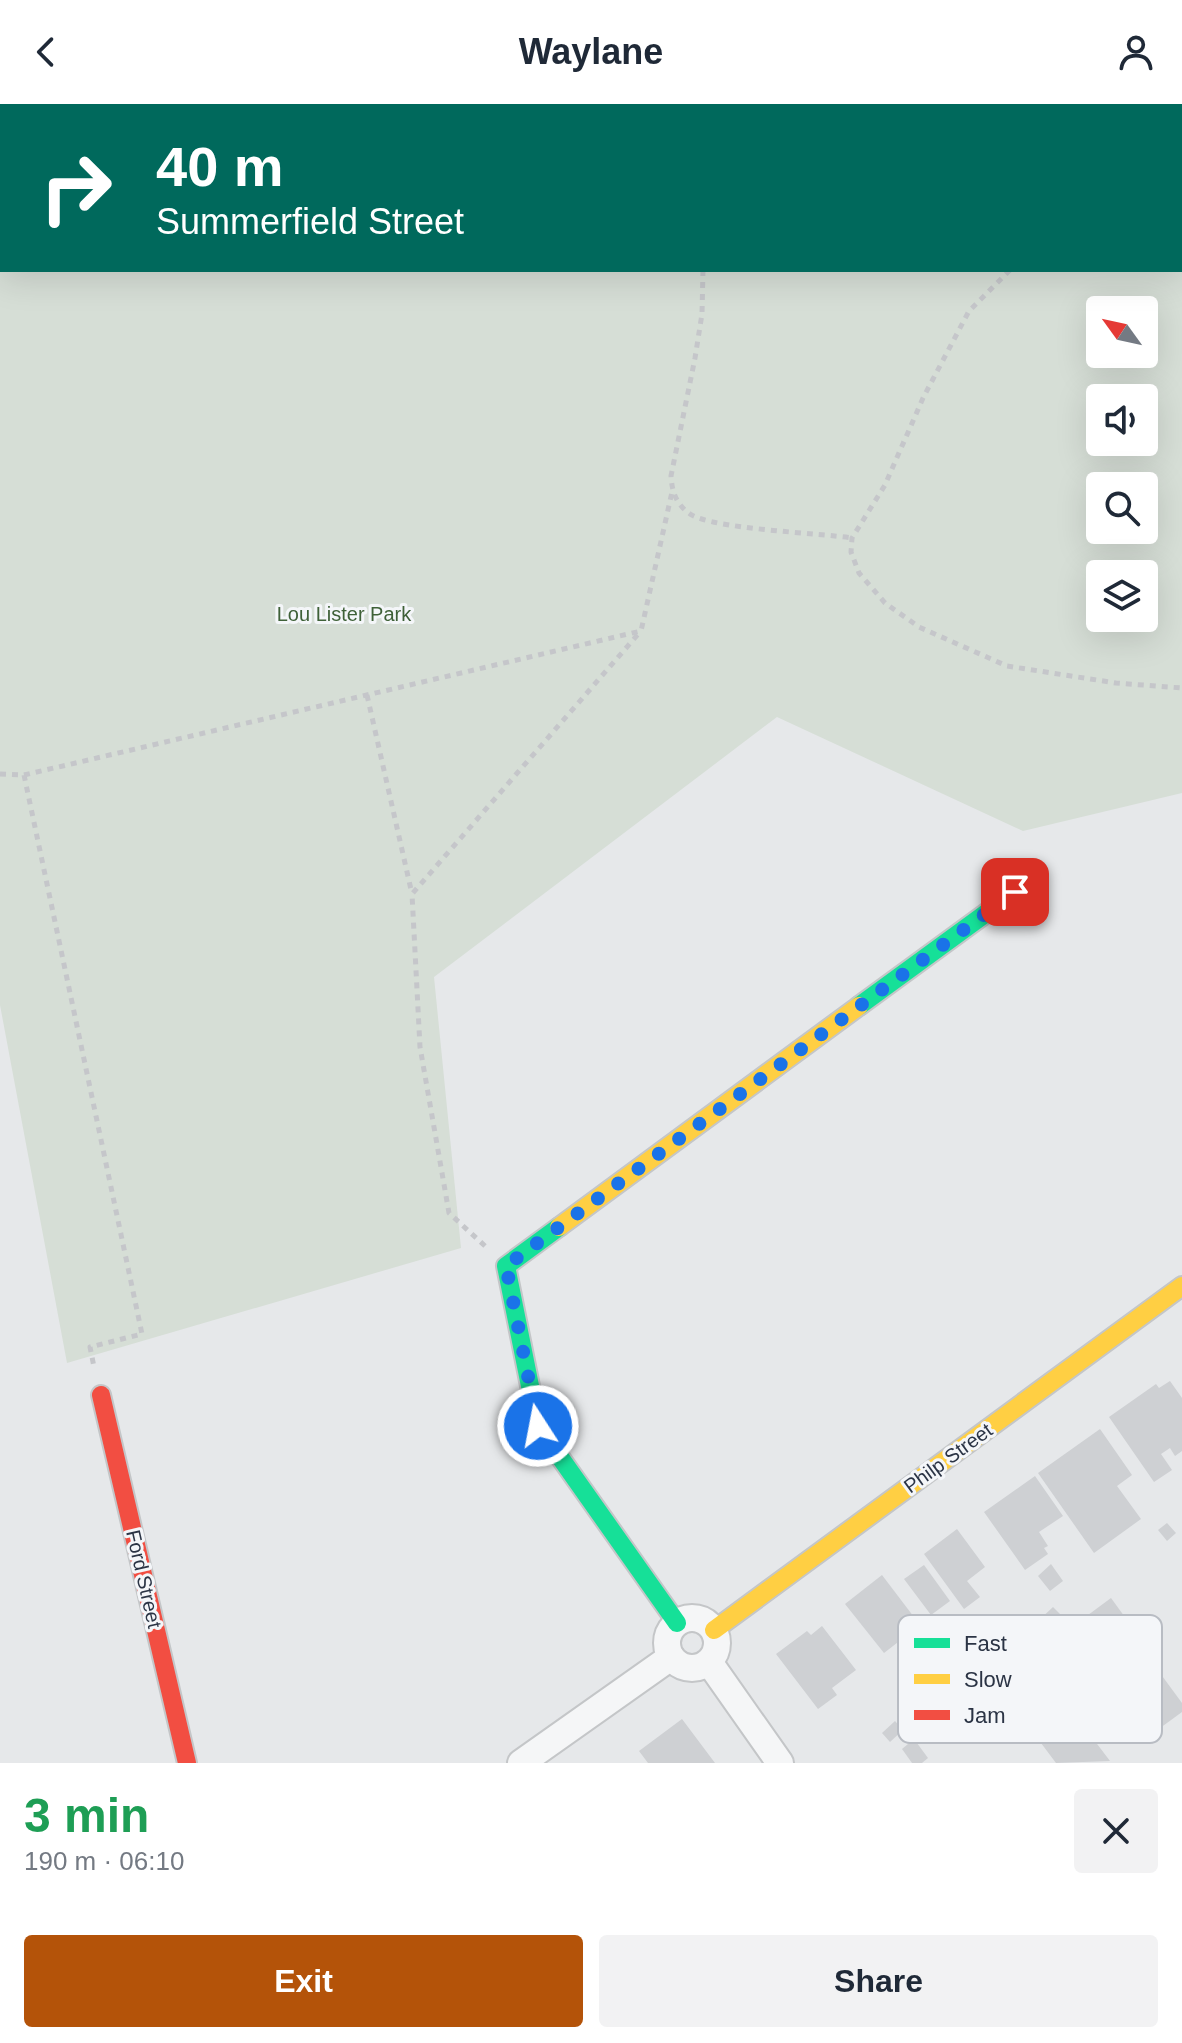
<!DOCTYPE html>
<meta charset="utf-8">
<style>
body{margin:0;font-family:Helvetica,sans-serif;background:#f2f2f3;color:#1f2937;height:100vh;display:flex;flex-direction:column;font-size:30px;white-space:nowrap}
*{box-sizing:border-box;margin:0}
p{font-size:26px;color:#747a83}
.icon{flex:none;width:44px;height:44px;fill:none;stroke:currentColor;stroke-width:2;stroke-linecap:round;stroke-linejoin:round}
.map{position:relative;height:1659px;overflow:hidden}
.side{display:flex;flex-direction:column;background:#fff;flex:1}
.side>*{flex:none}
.banner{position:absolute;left:0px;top:0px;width:1182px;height:168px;box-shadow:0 8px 32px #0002;background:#00695c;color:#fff;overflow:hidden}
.needle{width:52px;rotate:303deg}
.controls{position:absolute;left:1086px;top:192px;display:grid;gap:16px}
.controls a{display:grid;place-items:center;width:72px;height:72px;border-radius:8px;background:#fff;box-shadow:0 8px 32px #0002;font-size:40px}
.pin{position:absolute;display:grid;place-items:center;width:68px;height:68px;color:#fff;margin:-34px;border-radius:16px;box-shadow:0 4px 12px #0006}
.me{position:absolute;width:88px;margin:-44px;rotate:349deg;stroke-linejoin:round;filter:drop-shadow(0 0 6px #0008)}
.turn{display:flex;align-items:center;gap:28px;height:168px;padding:0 24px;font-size:36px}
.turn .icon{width:104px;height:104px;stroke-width:2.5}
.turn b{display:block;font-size:56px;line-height:68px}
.round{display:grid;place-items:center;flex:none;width:84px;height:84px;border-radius:8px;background:#f2f2f3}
.overview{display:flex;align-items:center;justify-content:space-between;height:136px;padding:0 24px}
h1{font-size:48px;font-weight:600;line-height:60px;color:#1e9e55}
.button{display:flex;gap:16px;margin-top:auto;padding:16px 24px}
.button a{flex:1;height:92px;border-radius:8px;background:#b45309;color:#fff;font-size:32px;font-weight:600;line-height:92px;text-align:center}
.button a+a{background:#f2f2f3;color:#1f2937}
header{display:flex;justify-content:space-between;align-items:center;height:104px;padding:0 24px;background:#fff;font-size:36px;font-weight:600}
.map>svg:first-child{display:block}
.green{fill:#d6ded6;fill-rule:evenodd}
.building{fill:#ced0d3}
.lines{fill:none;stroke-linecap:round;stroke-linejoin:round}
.street-casing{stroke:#c4c6c8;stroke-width:30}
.fast-casing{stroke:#c4c6c8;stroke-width:22}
.slow-casing{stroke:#c4c6c8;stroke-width:22}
.jam-casing{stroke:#c4c6c8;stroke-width:22}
.path{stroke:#c5c6ca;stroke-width:5;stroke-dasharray:6 6;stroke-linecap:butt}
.street{stroke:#f5f6f7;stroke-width:26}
.fast{stroke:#16e098;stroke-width:18}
.slow{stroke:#ffcf43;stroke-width:18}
.jam{stroke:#f24e42;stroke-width:18}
.route{stroke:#1a73e8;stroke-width:14;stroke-dasharray:0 25.2}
.labels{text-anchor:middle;stroke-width:6;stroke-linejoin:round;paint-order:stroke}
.park-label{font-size:20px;fill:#3f6138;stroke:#f4f6f9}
.street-label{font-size:20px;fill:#2b3445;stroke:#f4f6f9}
.key{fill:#f4f6f9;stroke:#b8bcc3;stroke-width:2}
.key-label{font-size:22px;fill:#2b3445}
</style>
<header><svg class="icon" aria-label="back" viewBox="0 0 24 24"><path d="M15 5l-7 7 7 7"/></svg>Waylane<svg class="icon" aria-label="person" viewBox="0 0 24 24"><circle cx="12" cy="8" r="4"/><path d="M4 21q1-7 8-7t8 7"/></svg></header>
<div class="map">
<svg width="1182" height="1659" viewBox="0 0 1182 1659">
<rect width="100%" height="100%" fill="#e6e8ea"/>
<!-- green -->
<path class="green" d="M0,0H1182V689L1023,727L777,613L434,873L461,1144L67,1259L0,901ZM2,2H1180V166H2ZM1100,206H1144V250H1100ZM1144,294V338H1100V294ZM1100,382H1144V426H1100ZM1100,470H1144V514H1100Z"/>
<!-- building -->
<g class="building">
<polygon points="1170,1277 1182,1294 1182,1347 1175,1352 1170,1344 1161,1350 1172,1366 1154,1378 1109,1313 1156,1280 1159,1284"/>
<polygon points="1100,1325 1132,1371 1117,1382 1141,1415 1094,1449 1038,1369"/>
<polygon points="1035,1372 1063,1412 1039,1428 1048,1442 1044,1444 1048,1450 1025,1466 984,1408"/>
<polygon points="1167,1419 1176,1429 1167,1437 1158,1426"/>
<polygon points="957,1425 985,1463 967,1477 980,1493 964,1505 924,1450"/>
<polygon points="1051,1460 1063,1477 1050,1487 1038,1472"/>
<polygon points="924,1461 950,1497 931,1511 904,1475"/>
<polygon points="882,1471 920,1521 884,1549 845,1500"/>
<polygon points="1111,1494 1143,1538 1089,1578 1057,1534"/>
<polygon points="1053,1503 1064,1514 1048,1530 1037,1518"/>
<polygon points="822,1522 856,1566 832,1584 837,1591 818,1605 776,1550 807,1527 811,1531"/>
<polygon points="1157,1565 1182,1599 1182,1608 1156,1627 1127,1588"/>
<polygon points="1053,1600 1060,1609 1069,1603 1110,1657 1056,1659 1032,1627 1044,1618 1039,1611"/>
<polygon points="682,1615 715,1659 648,1659 639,1647"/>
<polygon points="895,1617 903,1626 890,1638 882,1629"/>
<polygon points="914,1635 928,1654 922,1659 912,1659 902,1645"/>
</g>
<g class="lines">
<defs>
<g id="street">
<circle cx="692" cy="1539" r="25"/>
<polyline points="709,1558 780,1659"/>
<polyline points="521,1659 671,1553"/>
</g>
<g id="fast">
<polyline points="859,902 1015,788"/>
<polyline points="559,1123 506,1162 538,1322 677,1519"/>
</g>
<g id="slow">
<polyline points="559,1123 859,902"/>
<polyline points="714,1526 1182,1182"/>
</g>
<polyline id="jam" points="101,1291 187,1659"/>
</defs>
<!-- street casing -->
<use href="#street" class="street-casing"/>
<!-- fast casing -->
<use href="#fast" class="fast-casing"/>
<!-- slow casing -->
<use href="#slow" class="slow-casing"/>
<!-- jam casing -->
<use href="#jam" class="jam-casing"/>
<!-- path -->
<g class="path">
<polyline points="681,0 682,2"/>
<polyline points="1180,114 1182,113"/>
<path d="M703,166L702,210L695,254L671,372C672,388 676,400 690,410C712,425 819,429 852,434"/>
<polyline points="1010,166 969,207 923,294 885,381 852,434 851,448 859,469 885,499 919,523 1007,562 1116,579 1182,584"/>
<polyline points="367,591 412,790"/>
<polyline points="0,670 24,671 142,1230 90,1243 94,1263"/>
<polyline points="24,671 641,527 672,388"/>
<polyline points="485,1142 449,1109 420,943 412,790 640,528"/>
</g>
<!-- street -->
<use href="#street" class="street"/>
<!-- fast -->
<use href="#fast" class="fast"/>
<!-- slow -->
<use href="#slow" class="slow"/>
<!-- jam -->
<use href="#jam" class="jam"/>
</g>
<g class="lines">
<!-- route -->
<polyline class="route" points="538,1322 506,1162 1015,788"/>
</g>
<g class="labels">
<!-- park labels -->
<g class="park-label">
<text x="344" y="517">Lou Lister Park</text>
</g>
<!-- street labels -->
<g class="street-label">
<text transform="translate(948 1354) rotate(-36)" y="7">Philp Street</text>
<text transform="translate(144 1475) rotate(77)" y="7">Ford Street</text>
</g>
</g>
<!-- legend -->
<rect x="898" y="1511" width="264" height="128" rx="12" class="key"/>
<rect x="914" y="1534" width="36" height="10" fill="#16e098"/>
<rect x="914" y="1570" width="36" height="10" fill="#ffcf43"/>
<rect x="914" y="1606" width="36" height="10" fill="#f24e42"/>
<g class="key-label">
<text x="964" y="1547">Fast</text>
<text x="964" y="1583">Slow</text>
<text x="964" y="1619">Jam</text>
</g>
</svg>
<div class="controls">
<a><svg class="needle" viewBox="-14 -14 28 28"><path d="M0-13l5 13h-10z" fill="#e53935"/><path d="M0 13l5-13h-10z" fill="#747a83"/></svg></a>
<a><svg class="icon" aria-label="sound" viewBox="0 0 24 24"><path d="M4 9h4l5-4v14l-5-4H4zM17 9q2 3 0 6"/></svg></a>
<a><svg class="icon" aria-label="search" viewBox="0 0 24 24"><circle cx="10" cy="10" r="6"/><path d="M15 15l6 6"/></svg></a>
<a><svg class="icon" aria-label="layers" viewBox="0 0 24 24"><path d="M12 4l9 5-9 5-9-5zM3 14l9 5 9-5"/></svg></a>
</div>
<div class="pin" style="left:1015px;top:788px;background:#d93025"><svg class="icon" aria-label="arrive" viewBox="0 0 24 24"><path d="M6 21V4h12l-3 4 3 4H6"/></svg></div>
<svg class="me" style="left:538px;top:1322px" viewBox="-20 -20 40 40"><circle r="17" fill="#1a73e8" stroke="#fff" stroke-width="3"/><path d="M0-11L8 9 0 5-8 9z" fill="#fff"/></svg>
<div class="banner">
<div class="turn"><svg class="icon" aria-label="right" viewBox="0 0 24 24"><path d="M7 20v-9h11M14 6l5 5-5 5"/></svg><div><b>40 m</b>Summerfield Street</div></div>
</div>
</div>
<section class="side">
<div class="overview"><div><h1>3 min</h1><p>190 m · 06:10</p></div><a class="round"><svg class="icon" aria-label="close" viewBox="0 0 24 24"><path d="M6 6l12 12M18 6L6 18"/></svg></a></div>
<div class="button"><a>Exit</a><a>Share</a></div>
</section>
